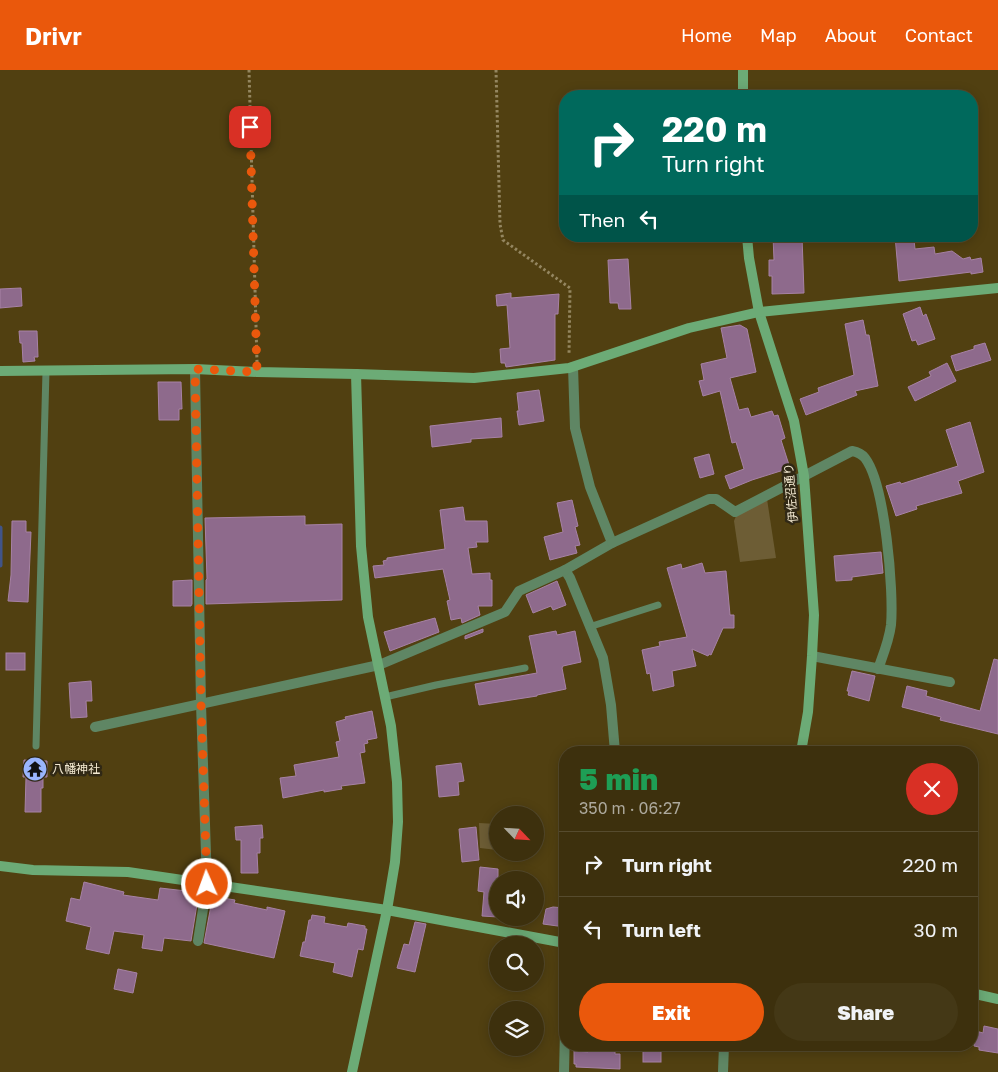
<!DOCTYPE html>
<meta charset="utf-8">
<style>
body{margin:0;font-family:"Golos Text","Noto Sans JP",sans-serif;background:#443816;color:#f1f3f6;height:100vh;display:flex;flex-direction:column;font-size:19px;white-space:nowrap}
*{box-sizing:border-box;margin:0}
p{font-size:16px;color:#ada99d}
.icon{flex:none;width:28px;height:28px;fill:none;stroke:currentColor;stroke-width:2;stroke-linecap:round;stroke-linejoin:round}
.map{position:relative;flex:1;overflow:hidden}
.side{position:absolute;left:559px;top:676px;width:419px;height:305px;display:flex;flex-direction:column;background:#3d300d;border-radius:20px;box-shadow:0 2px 12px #0003,0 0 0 1px #564b2e}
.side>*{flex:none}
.top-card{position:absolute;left:559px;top:20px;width:419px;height:152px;border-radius:20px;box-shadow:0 2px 12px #0003,0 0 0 1px #564b2e;background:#00695c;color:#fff;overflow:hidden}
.needle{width:32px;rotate:115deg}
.controls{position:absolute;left:489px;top:736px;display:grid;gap:10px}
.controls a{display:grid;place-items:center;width:55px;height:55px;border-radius:50%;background:#3d300d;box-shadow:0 2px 12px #0003,0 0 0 1px #564b2e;font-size:25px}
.pin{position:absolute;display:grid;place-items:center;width:42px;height:42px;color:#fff;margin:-21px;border-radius:10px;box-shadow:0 2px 8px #0006}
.me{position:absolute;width:55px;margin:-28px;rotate:358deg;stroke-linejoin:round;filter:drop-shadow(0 0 4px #0008)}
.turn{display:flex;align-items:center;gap:18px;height:105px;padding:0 20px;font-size:22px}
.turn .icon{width:65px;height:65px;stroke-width:2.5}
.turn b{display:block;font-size:35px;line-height:42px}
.then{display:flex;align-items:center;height:48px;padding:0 20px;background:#0003;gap:10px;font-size:19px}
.round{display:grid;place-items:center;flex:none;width:52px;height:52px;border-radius:26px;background:#443816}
.summary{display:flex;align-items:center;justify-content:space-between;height:85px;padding:0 20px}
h1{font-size:30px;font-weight:800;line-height:38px;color:#1e9e55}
.button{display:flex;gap:10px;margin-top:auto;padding:10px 20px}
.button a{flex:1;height:58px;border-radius:30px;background:#ea580c;color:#fff;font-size:20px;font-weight:800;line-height:58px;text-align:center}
.button a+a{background:#443816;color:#f1f3f6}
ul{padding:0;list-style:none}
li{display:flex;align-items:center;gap:15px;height:65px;padding:0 20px;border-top:1px solid #564b2e}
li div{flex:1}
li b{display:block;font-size:19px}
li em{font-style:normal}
header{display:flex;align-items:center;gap:30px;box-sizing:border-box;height:70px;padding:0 25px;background:#ea580c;color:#fff}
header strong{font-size:24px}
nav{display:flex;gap:28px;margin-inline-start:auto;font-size:18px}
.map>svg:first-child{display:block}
.green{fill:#6d5d35}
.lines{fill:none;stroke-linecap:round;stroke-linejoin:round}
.stream{stroke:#415488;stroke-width:5}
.building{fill:#8e6a8c;stroke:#a782a5}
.path{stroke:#948660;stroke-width:3;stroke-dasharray:2.5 2.5;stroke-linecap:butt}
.lane{stroke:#5f8664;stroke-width:7}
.street{stroke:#5f8664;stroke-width:10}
.secondary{stroke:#6cab76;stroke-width:10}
.route{stroke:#ea580c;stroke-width:9;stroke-dasharray:0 16.2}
.labels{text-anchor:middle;stroke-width:5;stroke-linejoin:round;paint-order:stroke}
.street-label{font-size:12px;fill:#f4ead2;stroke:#302815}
.poi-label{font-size:12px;fill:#f4ead2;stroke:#302815;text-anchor:start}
</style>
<header>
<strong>Drivr</strong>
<nav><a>Home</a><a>Map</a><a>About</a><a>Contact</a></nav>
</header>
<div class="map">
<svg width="998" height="1002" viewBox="0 0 998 1002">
<rect width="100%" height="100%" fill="#514011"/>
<!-- green -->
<g class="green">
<polygon points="767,429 776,488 740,492 734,451 736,446"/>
<polygon points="479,753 497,754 497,780 480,778"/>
</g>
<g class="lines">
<!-- stream -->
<polyline class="stream" points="0,458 0,495"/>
</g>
<!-- building -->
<g class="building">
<polygon points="773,166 802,166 804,223 772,224 772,206 769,206 769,190 774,190"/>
<polygon points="895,166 910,166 910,171 914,170 915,179 934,177 935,184 952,181 963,189 970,187 971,190 981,188 983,202 971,204 971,202 899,211"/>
<polygon points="628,189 631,239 619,239 618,233 610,233 608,190"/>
<polygon points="21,218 22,236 0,238 0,219"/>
<polygon points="511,223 511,228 559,224 558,244 555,244 555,290 506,297 505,293 501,293 500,279 510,278 507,235 497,236 496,225"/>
<polygon points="920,237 923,246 926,244 935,269 918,275 916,270 912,271 903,244"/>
<polygon points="863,250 866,265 869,265 878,316 855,321 857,325 806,345 800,329 819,322 818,318 854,305 845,254"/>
<polygon points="740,255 747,259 756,302 730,308 739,340 748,338 751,347 772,341 774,346 778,345 785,368 781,370 790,398 752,410 730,419 725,406 744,399 736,372 732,373 720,321 703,326 699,311 704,310 701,294 727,288 721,258"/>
<polygon points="19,261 37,261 38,287 34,287 35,291 23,292 22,273 20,273"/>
<polygon points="985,273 991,290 956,301 951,286 974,279 974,276"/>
<polygon points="947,293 956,311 915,331 908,317 931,306 929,302"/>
<polygon points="158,312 181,312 182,339 179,339 179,350 159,350"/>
<polygon points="539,320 544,351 519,355 517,341 519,341 517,323"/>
<polygon points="501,348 502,367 471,369 471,372 432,377 430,356"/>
<polygon points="970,352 984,402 958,411 962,423 916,436 917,439 896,446 886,416 900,412 901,414 958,396 946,360"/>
<polygon points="709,384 714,404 700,408 694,388"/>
<polygon points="572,430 578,456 575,457 580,475 575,476 577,483 550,490 544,467 563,462 557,433"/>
<polygon points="463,437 465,451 487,451 488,472 476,472 477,477 468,478 472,504 490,503 490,510 492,510 492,536 478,536 480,545 462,553 461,548 451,550 447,531 450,530 443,499 375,508 373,496 384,495 383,491 387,490 387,488 445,479 440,440"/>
<polygon points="305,446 305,455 342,454 342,530 206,534 206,510 207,509 205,448"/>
<polygon points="12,451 26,451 26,462 31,462 28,532 8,531 11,505"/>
<polygon points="881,482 883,503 852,507 852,510 836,511 834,486"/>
<polygon points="702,493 705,503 726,501 730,545 734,545 734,558 723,558 711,585 709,584 708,586 692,579 696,596 672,601 674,616 653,621 650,603 647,604 642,580 660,576 659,572 687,567 667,498 681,494 682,499"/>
<polygon points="192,510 192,534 191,536 173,536 173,511"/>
<polygon points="557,511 566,535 553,540 551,536 533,543 526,525"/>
<polygon points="435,548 439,562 390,581 384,562"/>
<polygon points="483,559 483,562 465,569 465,566"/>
<polygon points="556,561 557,565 575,561 581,592 563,596 562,598 566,619 537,625 537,626 479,635 475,614 537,603 529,566"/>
<rect x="6" y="583" width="19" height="17"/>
<polygon points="994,589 998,590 998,664 940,650 941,647 902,637 907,616 927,621 926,626 980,641"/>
<polygon points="852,601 875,606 869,631 848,625 849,621 847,621"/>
<polygon points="91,611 92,631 86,631 87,647 71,648 69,613"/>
<polygon points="372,641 377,668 367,670 368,673 364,674 365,682 360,683 365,713 341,716 342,719 324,722 324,720 283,728 280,708 296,706 294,695 339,687 336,672 340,671 336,652 346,649 345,647"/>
<polygon points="24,690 47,691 47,707 43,707 43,718 41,718 41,742 25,742 26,707 23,707"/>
<polygon points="461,693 464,711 458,712 459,725 439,727 436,696"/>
<polygon points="262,755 263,768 260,768 260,783 257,783 258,803 241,803 241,770 236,770 235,757"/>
<polygon points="476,757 479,790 462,792 459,759"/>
<polygon points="480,797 498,799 498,847 482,846 484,822 478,821"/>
<polygon points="84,812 124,822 123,825 158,830 160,818 195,822 198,828 191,871 164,868 162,881 142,878 144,865 114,861 109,884 86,879 91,857 66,851 71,828 80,830"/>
<polygon points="223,828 235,830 234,833 267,840 267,837 285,841 274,888 204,873 212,830 222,832"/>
<polygon points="553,837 565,838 565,857 543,854 546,839"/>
<polygon points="312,845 325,847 324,853 347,857 348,853 365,856 365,859 367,859 363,880 358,879 352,907 333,902 335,893 300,886 303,872 305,872 309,850 311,850"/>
<polygon points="415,852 426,854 415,902 397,898 404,874 409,875"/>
<polygon points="118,899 137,903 133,923 114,919"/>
<polygon points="984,956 998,959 998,983 979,980 979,977 974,976 976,961 983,963"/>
<rect x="643" y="975" width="18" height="17"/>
<polygon points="588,976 615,978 615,984 620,984 620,999 576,997 576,994 574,994 574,981 588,982"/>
</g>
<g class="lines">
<!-- path -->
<g class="path">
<polyline points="249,0 257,292"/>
<polyline points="496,0 500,154 503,170 570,218 569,285"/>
</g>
<!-- lane -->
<g class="lane">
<polyline points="589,557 658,535"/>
<polyline points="385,627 436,615 525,598"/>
<polyline points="36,676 46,301"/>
</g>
<!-- street -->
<g class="street">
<polyline points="573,297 575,358 590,417 612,473 565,500 570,508 603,588 611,635 615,682"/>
<polyline points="195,299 201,634 207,814 198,871"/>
<path d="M612,473L709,429H716L735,442L852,381C857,382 861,383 865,388C885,414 894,521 891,555C889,571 883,585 878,599"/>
<polyline points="812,586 950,612"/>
<polyline points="95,657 379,595 505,542 519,521 565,500"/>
<polyline points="564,1002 565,960"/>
<polyline points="723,1002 724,975"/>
</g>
<!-- secondary -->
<g class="secondary">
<polyline points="743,0 743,26"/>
<polyline points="747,166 749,188 759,242 794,351 804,406 814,545 812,586 808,642 801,682"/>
<polyline points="0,301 195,299 257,302 356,304 474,308 569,298 689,258 759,242 998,218"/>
<polyline points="0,796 33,800 128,802 387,840 565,873"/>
<polyline points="971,923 998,929"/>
<polyline points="352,1002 387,840 395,792 398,752 397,712 391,656 368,547 361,476 356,304"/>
</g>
</g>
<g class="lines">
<!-- route -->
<polyline class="route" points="207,814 201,634 195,299 257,302 250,57"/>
</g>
<!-- icons -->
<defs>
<symbol id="temple-disc" viewBox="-11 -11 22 22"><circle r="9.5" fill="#9ab5fd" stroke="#302815"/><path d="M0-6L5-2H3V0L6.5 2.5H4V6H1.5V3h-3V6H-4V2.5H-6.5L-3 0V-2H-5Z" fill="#111"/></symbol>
</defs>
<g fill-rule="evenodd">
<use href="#temple-disc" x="21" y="685" width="28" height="28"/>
</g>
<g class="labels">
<!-- street labels -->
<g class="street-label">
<text transform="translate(791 423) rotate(-95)" y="4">伊佐沼通り</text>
</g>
<!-- poi labels -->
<g class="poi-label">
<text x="52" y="703">八幡神社</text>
</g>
</g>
</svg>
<div class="controls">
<a><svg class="needle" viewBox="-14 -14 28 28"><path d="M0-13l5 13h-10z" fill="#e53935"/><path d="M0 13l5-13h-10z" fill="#ada99d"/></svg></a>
<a><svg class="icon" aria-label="sound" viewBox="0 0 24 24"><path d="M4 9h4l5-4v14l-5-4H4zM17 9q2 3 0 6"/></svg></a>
<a><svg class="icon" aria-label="search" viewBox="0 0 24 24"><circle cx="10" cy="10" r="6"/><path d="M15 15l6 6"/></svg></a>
<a><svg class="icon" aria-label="layers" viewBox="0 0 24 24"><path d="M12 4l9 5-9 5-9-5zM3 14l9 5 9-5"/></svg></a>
</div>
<div class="pin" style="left:250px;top:57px;background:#d93025"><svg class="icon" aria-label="arrive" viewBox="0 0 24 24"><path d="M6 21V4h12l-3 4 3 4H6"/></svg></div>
<svg class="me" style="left:207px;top:814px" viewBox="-20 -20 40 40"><circle r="17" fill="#ea580c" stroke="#fff" stroke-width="3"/><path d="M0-11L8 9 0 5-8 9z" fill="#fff"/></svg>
<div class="top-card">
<div class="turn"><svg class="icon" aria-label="right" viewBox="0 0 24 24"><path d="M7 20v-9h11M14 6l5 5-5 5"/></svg><div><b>220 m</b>Turn right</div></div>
<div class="then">Then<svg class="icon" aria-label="left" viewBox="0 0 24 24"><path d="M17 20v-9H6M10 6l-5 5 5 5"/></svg></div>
</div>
<section class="side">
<div class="summary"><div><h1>5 min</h1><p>350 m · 06:27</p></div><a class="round" style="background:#d93025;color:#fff"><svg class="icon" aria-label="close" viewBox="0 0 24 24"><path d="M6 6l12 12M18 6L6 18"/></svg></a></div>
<ul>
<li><svg class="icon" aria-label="right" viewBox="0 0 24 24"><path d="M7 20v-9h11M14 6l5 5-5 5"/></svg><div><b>Turn right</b></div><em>220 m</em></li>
<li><svg class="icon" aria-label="left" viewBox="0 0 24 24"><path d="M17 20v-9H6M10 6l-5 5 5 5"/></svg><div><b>Turn left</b></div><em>30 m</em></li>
</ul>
<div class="button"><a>Exit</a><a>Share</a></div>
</section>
</div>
